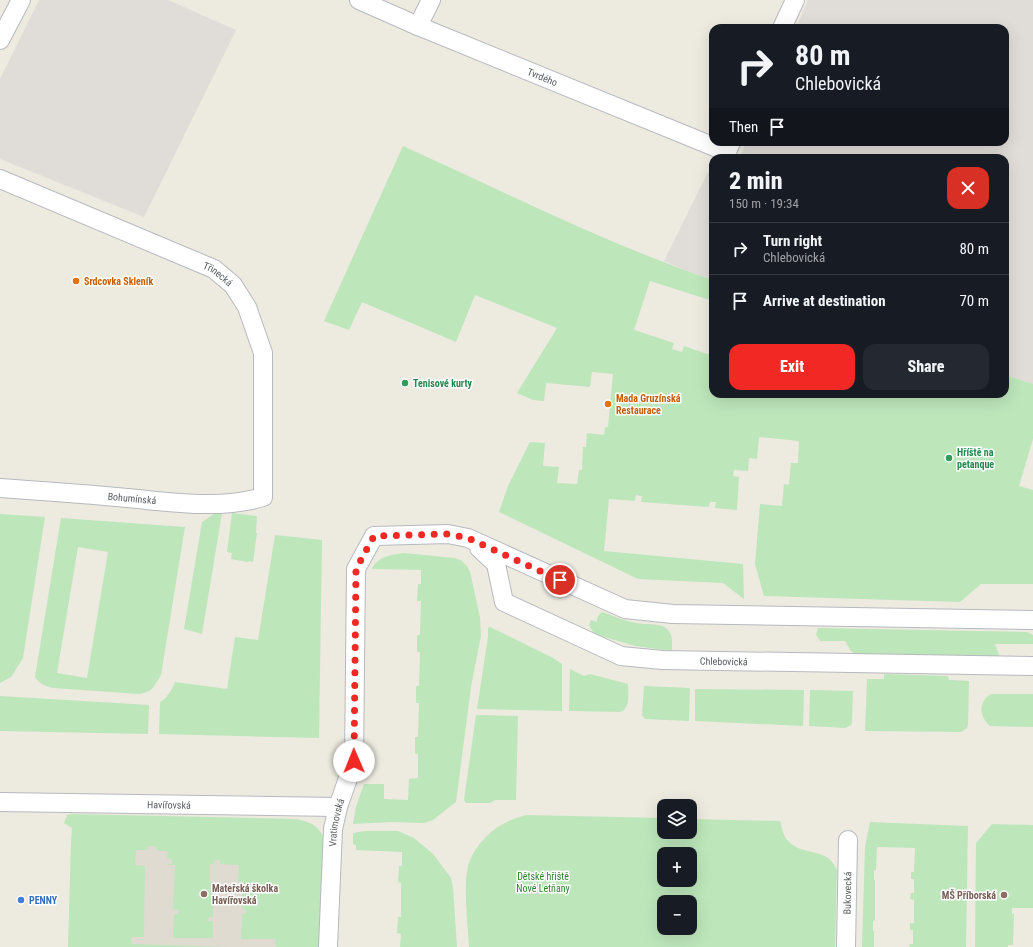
<!DOCTYPE html>
<meta charset="utf-8">
<style>
body{margin:0;font-family:"Roboto Condensed",sans-serif;background:#242831;color:#f1f3f6;height:100vh;display:flex;flex-direction:column;font-size:15px;white-space:nowrap}
*{box-sizing:border-box;margin:0}
p{font-size:13px;color:#9ea1a6}
.icon{flex:none;width:22px;height:22px;fill:none;stroke:currentColor;stroke-width:2;stroke-linecap:round;stroke-linejoin:round}
.map{position:relative;flex:1;overflow:hidden}
.side{position:absolute;left:709px;top:154px;width:300px;height:244px;display:flex;flex-direction:column;background:#171b24;border-radius:12px;box-shadow:0 4px 16px #0002}
.side>*{flex:none}
.guide{position:absolute;left:709px;top:24px;width:300px;height:122px;border-radius:12px;box-shadow:0 4px 16px #0002;background:#171b24;color:#f1f3f6;overflow:hidden}
.buttons{position:absolute;left:657px;top:799px;display:grid;gap:8px}
.buttons a{display:grid;place-items:center;width:40px;height:40px;border-radius:8px;background:#171b24;box-shadow:0 4px 16px #0002;font-size:20px}
.pin{position:absolute;display:grid;place-items:center;width:34px;height:34px;color:#fff;margin:-17px;border:2px solid #fff;border-radius:50%;box-shadow:0 1px 4px #0007}
.me{position:absolute;width:44px;margin:-22px;rotate:359deg;stroke-linejoin:round;filter:drop-shadow(0 0 3px #0008)}
.turn{display:flex;align-items:center;gap:14px;height:84px;padding:0 20px;font-size:18px}
.turn .icon{width:52px;height:52px;stroke-width:2.5}
.turn b{display:block;font-size:28px;line-height:34px}
.then{display:flex;align-items:center;height:38px;padding:0 20px;background:#0003;gap:8px;font-size:15px}
.round{display:grid;place-items:center;flex:none;width:42px;height:42px;border-radius:12px;background:#242831}
.summary{display:flex;align-items:center;justify-content:space-between;height:68px;padding:0 20px}
h1{font-size:24px;font-weight:800;line-height:30px}
.action{display:flex;gap:8px;margin-top:auto;padding:8px 20px}
.action a{flex:1;height:46px;border-radius:12px;background:#f12823;color:#fff;font-size:16px;font-weight:800;line-height:46px;text-align:center}
.action a+a{background:#242831;color:#f1f3f6}
ul{padding:0;list-style:none}
li{display:flex;align-items:center;gap:12px;height:52px;padding:0 20px;border-top:1px solid #363941}
li div{flex:1}
li b{display:block;font-size:15px}
li em{font-style:normal}
.map>svg:first-child{display:block}
.industrial{fill:#e0ddd8}
.education{fill:#dfdbd1}
.green{fill:#bde6bb;fill-rule:evenodd}
.lines{fill:none;stroke-linecap:round;stroke-linejoin:round}
.street-casing{stroke:#b6b9be;stroke-width:20}
.street{stroke:#fff;stroke-width:18}
.route{stroke:#f12823;stroke-width:7;stroke-dasharray:0 12.6}
.food-dot{fill:#e8710a;stroke:#fff;stroke-width:1.5}
.leisure-dot{fill:#2e9e5b;stroke:#fff;stroke-width:1.5}
.education-dot{fill:#8d6e63;stroke:#fff;stroke-width:1.5}
.shop-dot{fill:#3f7fe0;stroke:#fff;stroke-width:1.5}
.labels{text-anchor:middle;stroke-width:3;stroke-linejoin:round;paint-order:stroke}
.street-label{font-size:10px;fill:#595e62;stroke:#fff}
.food-label{font-size:10px;font-weight:bold;fill:#c56008;stroke:#fff;text-anchor:start}
.leisure-label{font-size:10px;font-weight:bold;fill:#27864d;stroke:#fff;text-anchor:start}
.park-label{font-size:10px;fill:#30832f;stroke:#fff}
.education-label{font-size:10px;font-weight:bold;fill:#785e54;stroke:#fff;text-anchor:start}
.shop-label{font-size:10px;font-weight:bold;fill:#366cbe;stroke:#fff;text-anchor:start}
</style>
<div class="map">
<svg width="1033" height="947" viewBox="0 0 1033 947">
<rect width="100%" height="100%" fill="#edeae0"/>
<!-- industrial -->
<g class="industrial">
<polygon points="39,0 168,0 236,30 144,217 0,159 0,79"/>
<polygon points="808,0 1033,0 1033,384 1005,375 1005,158 740,158 746,142 1005,142 1005,28 796,28"/>
<polygon points="708,172 713,174 713,280 685,270 664,261"/>
</g>
<!-- education -->
<polygon class="education" points="303,839 302,947 102,947 108,841"/>
<!-- green -->
<g class="green">
<path d="M403,146C505,192 606,244 713,280V301L650,281L634,330L674,343L672,349L682,352L684,346L713,356V394H1005V375L1033,384V439L1019,486L1033,490V584H981L960,602L764,596L755,564L760,504L782,506L784,484L789,485L791,463H798L799,441L759,437L757,459L749,458L748,471L734,470L733,476L739,477L737,510L715,508L716,502H710L709,507L641,502L642,496L636,495L635,501L609,499L604,551L743,564L744,599L723,583L638,579L499,512L508,486L530,442L545,443L543,466L559,467L557,483L577,484L579,470H582L583,447H586L587,433L604,435L605,427H608L613,374L592,372L590,387L546,383L544,401L533,400L517,393L557,328L475,295L456,342L362,302L349,330L324,321Z"/>
<polygon points="217,512 222,513 202,634 184,629 202,522"/>
<polygon points="232,513 257,516 256,533 257,533 253,562 248,561 248,562 231,559 232,553 227,552"/>
<polygon points="0,514 45,517 23,658 11,677 0,683"/>
<path d="M61,518L185,527L161,675C154,686 153,692 139,694L53,688C45,686 40,684 35,677ZM78,547L108,552L87,678L57,673Z"/>
<path d="M275,535L322,540L319,738L159,734L160,702C168,697 172,690 175,682L227,689L235,637L258,640Z"/>
<path d="M404,553L454,558L461,560L467,566L470,572L480,617L481,636L471,687L456,802L433,820L424,823L392,822L353,824L356,807L364,784H384V799L408,800L409,779L418,778V754H415V737H418L419,703H416V686H419L420,652H417V635H420L421,601H417L418,584H421V570L372,569C378,556 391,555 404,553Z"/>
<path d="M603,612C618,618 632,624 648,624C655,625 663,624 668,630C673,635 672,644 672,651L635,646L594,634L589,625L591,620L597,622C597,617 598,614 603,612Z"/>
<polygon points="490,627 553,658 562,664 562,711 477,709 488,637 488,628"/>
<polygon points="818,628 1027,632 1033,635 1033,644 995,644 999,655 996,658 857,656 851,651 845,641 820,641 816,635"/>
<path d="M570,669L584,676L590,674L628,684C628,692 631,709 620,712L569,711Z"/>
<polygon points="884,674 948,676 949,680 969,681 968,724 967,728 961,732 865,731 867,679 884,679"/>
<polygon points="644,686 690,688 689,721 645,719 642,715"/>
<polygon points="695,689 804,690 803,726 695,721"/>
<polygon points="810,690 853,691 852,722 851,725 845,728 809,726"/>
<path d="M991,694H1033V727L990,726C979,717 978,701 991,694Z"/>
<polygon points="0,696 149,705 148,734 0,731"/>
<polygon points="476,715 518,716 516,800 495,800 490,803 466,803 464,800"/>
<path d="M72,814L297,819C310,822 318,825 324,838L323,947H276L275,939H241L242,914H246V910L242,909V882H238L239,865L220,864V860H214L213,864H210V882L213,883V917H209L207,921H213V938H173L174,914H178V910L173,909L175,865H168L167,864H172V859L167,858L168,851H157L156,846H148L147,850H136L135,865L145,866L144,937H132L130,940L132,941V944L228,947H68L71,842L72,828L64,823L67,815Z"/>
<path d="M526,815L664,818V832H690V819L780,821C782,827 783,836 788,841C803,857 827,846 837,870L835,947H469C468,925 463,887 468,866C472,852 485,835 498,827C506,821 516,818 526,815ZM664,854H690V880H664ZM664,902H690V928H664Z"/>
<polygon points="870,822 968,826 966,947 909,947 910,944 913,944 913,930 910,930 910,923 914,923 914,900 910,899 911,893 914,893 914,879 911,879 911,872 914,872 915,848 877,847 876,870 874,870 874,880 875,880 875,920 873,921 873,931 874,931 874,947 862,947 865,847"/>
<polygon points="992,824 1033,825 1033,908 1012,908 1012,914 1014,914 1013,945 1008,945 1008,947 975,947 976,843"/>
<polygon points="366,831 398,831 414,838 433,854 451,878 453,888 457,947 400,947 401,934 397,933 398,917 401,917 401,883 398,882 399,866 402,866 402,852 356,850 356,845 353,844 353,833"/>
</g>
<g class="lines">
<defs>
<g id="street">
<path id="s1" d="M359,0L418,26L727,152L731,142"/>
<polyline points="418,26 431,0"/>
<polyline points="782,28 795,0"/>
<polyline points="0,40 21,0"/>
<path id="s2" d="M0,179L214,269L233,285L247,307L263,353V497C219,510 171,502 127,498C85,494 42,491 0,488"/>
<path id="s3" d="M479,548L496,564L504,602L621,656L662,660L1033,666"/>
<path id="s4" d="M0,802L338,807"/>
<path id="s5" d="M328,947L333,829L338,807L354,761L356,569L374,536L448,534L468,538L625,609L673,614L1033,620"/>
<path id="s6" d="M846,947L848,840"/>
</g>
</defs>
<!-- street casing -->
<use href="#street" class="street-casing"/>
<!-- street -->
<use href="#street" class="street"/>
</g>
<g class="lines">
<!-- route -->
<polyline class="route" points="354,761 356,569 374,536 448,534 468,538 560,580"/>
</g>
<!-- markers -->
<g class="food-dot">
<circle cx="76" cy="281" r="4"/>
<circle cx="608" cy="404" r="4"/>
</g>
<g class="leisure-dot">
<circle cx="405" cy="383" r="4"/>
<circle cx="949" cy="458" r="4"/>
</g>
<g class="education-dot">
<circle cx="204" cy="894" r="4"/>
<circle cx="1004" cy="895" r="4"/>
</g>
<circle class="shop-dot" cx="21" cy="900" r="4"/>
<g class="labels">
<!-- street labels -->
<g class="street-label">
<text dy="4" stroke="none"><textPath href="#s1" startOffset="199">Tvrdého</textPath></text>
<text dy="4" stroke="none"><textPath href="#s2" startOffset="238">Třinecká</textPath></text>
<text transform="translate(132 498) rotate(5)" y="4">Bohumínská</text>
<text dy="4" stroke="none"><textPath href="#s3" startOffset="294">Chlebovická</textPath></text>
<text dy="4" stroke="none"><textPath href="#s4" startOffset="169">Havířovská</textPath></text>
<text dy="4" stroke="none"><textPath href="#s5" startOffset="125">Vratimovská</textPath></text>
<text dy="4" stroke="none"><textPath href="#s6" startOffset="54">Bukovecká</textPath></text>
</g>
<!-- food labels -->
<g class="food-label">
<text x="84" y="285">Srdcovka Skleník</text>
<text x="616" y="402">Mada Gruzínská<tspan x="616" dy="12">Restaurace</tspan></text>
</g>
<!-- leisure labels -->
<g class="leisure-label">
<text x="413" y="387">Tenisové kurty</text>
<text x="957" y="456">Hříště na<tspan x="957" dy="12">petanque</tspan></text>
</g>
<!-- park labels -->
<g class="park-label">
<text x="543" y="880">Dětské hřiště<tspan x="543" dy="12">Nové Letňany</tspan></text>
</g>
<!-- education labels -->
<g class="education-label">
<text x="212" y="892">Mateřská školka<tspan x="212" dy="12">Havířovská</tspan></text>
<text x="996" y="899" text-anchor="end">MŠ Příborská</text>
</g>
<!-- shop labels -->
<g class="shop-label">
<text x="29" y="904">PENNY</text>
</g>
</g>
</svg>
<div class="buttons">
<a><svg class="icon" aria-label="layers" viewBox="0 0 24 24"><path d="M12 4l9 5-9 5-9-5zM3 14l9 5 9-5"/></svg></a>
<a>+</a>
<a>−</a>
</div>
<div class="pin" style="left:560px;top:580px;background:#d93025"><svg class="icon" aria-label="arrive" viewBox="0 0 24 24"><path d="M6 21V4h12l-3 4 3 4H6"/></svg></div>
<svg class="me" style="left:354px;top:761px" viewBox="-20 -20 40 40"><circle r="19" fill="#fff"/><path d="M0-13L10 11 0 6-10 11z" fill="#f12823"/></svg>
<div class="guide">
<div class="turn"><svg class="icon" aria-label="right" viewBox="0 0 24 24"><path d="M7 20v-9h11M14 6l5 5-5 5"/></svg><div><b>80 m</b>Chlebovická</div></div>
<div class="then">Then<svg class="icon" aria-label="arrive" viewBox="0 0 24 24"><path d="M6 21V4h12l-3 4 3 4H6"/></svg></div>
</div>
<section class="side">
<div class="summary"><div><h1>2 min</h1><p>150 m · 19:34</p></div><a class="round" style="background:#d93025;color:#fff"><svg class="icon" aria-label="close" viewBox="0 0 24 24"><path d="M6 6l12 12M18 6L6 18"/></svg></a></div>
<ul>
<li><svg class="icon" aria-label="right" viewBox="0 0 24 24"><path d="M7 20v-9h11M14 6l5 5-5 5"/></svg><div><b>Turn right</b><p>Chlebovická</p></div><em>80 m</em></li>
<li><svg class="icon" aria-label="arrive" viewBox="0 0 24 24"><path d="M6 21V4h12l-3 4 3 4H6"/></svg><div><b>Arrive at destination</b></div><em>70 m</em></li>
</ul>
<div class="action"><a>Exit</a><a>Share</a></div>
</section>
</div>
